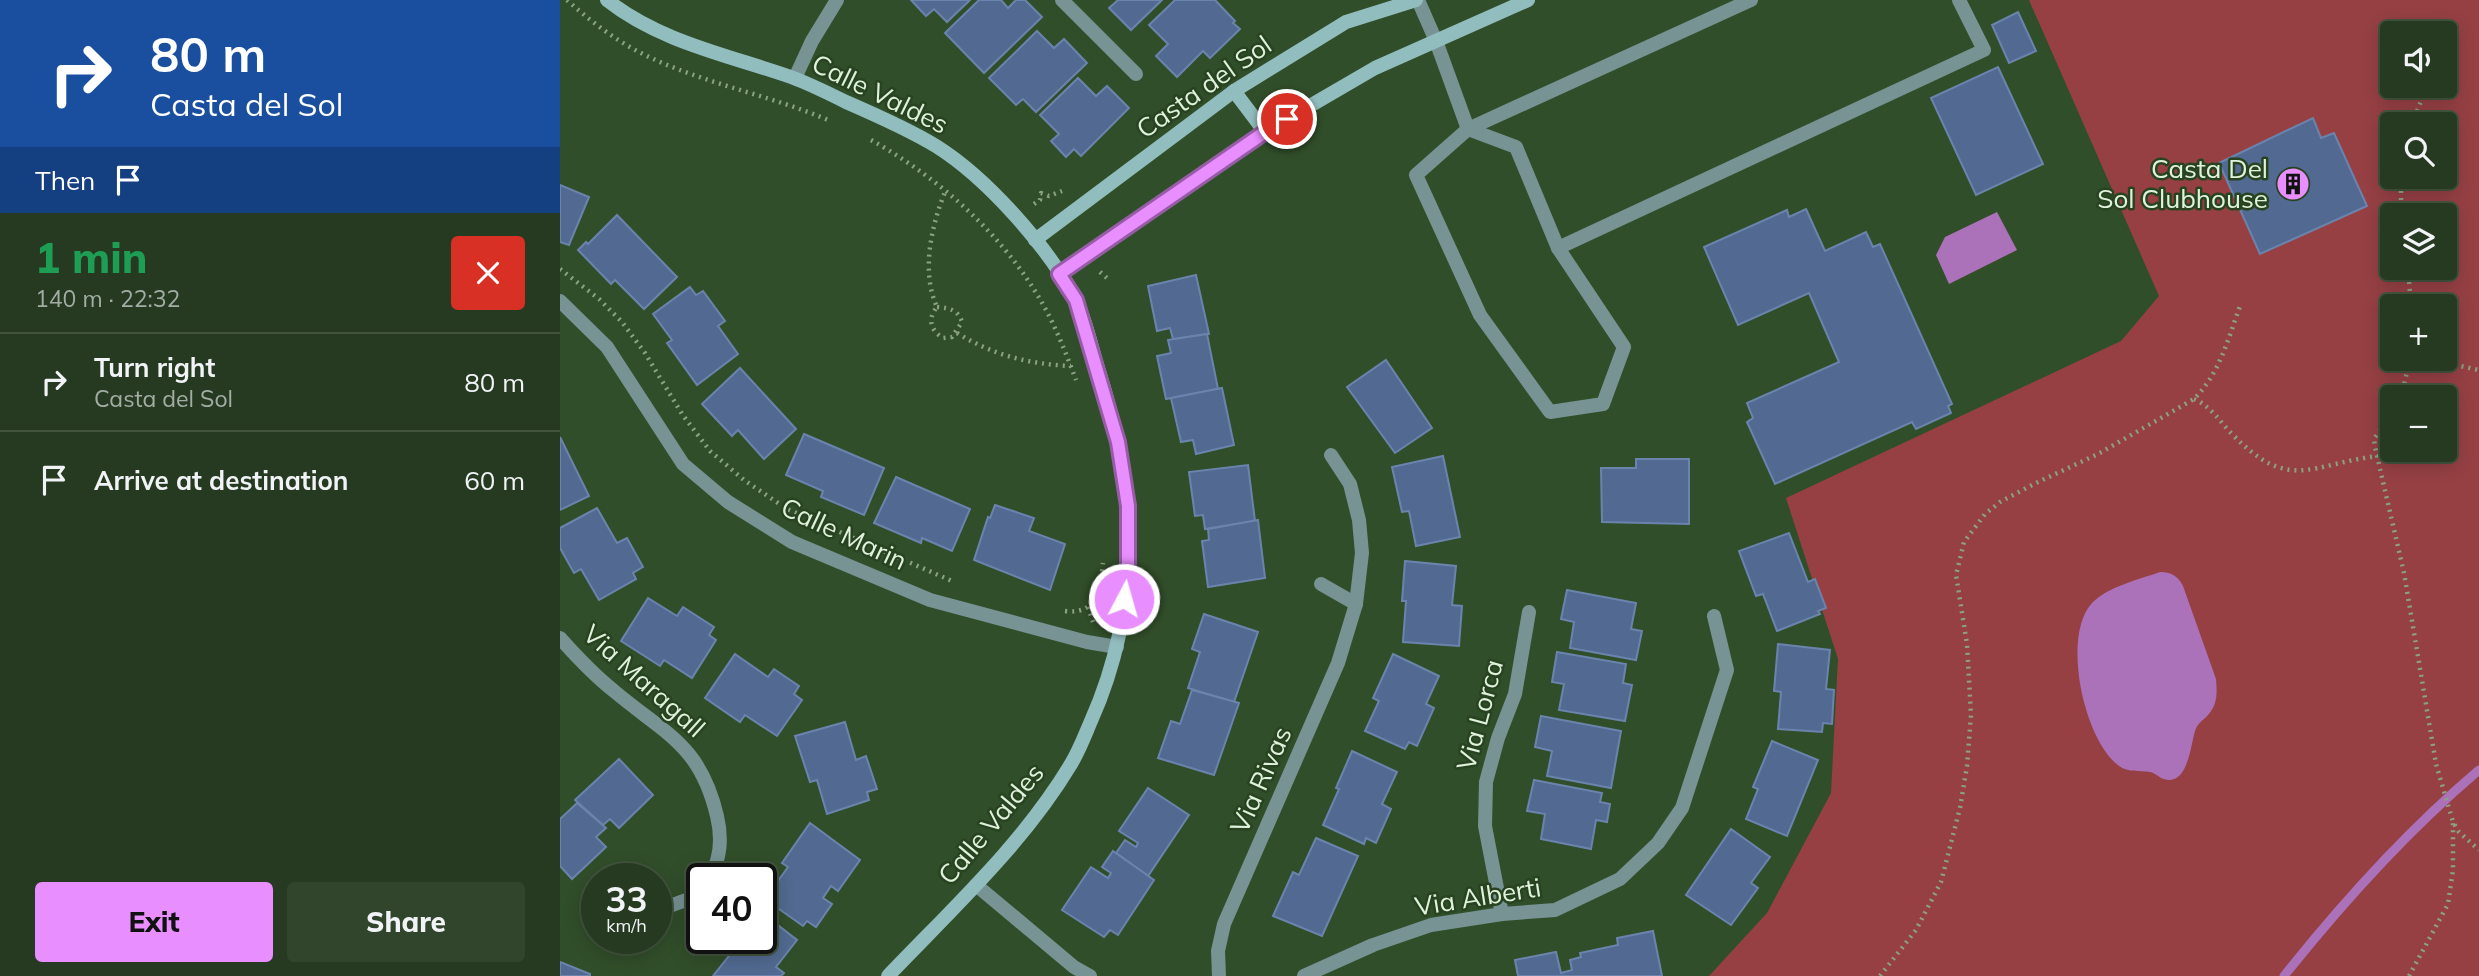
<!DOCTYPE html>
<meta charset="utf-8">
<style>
body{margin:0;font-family:Mulish,sans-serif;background:#31452d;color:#f1f3f6;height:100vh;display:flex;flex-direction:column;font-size:26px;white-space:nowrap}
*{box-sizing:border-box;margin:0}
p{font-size:23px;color:#a3ada5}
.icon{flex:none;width:38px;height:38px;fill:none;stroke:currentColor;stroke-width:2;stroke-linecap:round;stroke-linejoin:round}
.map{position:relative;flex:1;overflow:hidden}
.side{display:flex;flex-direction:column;background:#253a20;width:560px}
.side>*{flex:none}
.guide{background:#1a4fa0;color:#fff;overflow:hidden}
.tools{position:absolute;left:1820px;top:21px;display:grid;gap:14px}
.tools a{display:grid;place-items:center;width:77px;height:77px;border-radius:7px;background:#253a20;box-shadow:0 4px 18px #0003,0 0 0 2px #42543e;font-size:35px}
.speed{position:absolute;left:21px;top:863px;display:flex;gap:14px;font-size:35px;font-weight:700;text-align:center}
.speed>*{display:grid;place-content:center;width:91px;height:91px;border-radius:50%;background:#253a20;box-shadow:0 4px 18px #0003,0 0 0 2px #42543e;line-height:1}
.speed small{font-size:18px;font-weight:400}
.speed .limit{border:4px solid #111;border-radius:10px;background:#fff;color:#111}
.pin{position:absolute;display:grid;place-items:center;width:60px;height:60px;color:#fff;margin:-30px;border:4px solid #fff;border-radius:50%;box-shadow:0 2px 7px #0007}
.me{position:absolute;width:77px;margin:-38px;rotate:6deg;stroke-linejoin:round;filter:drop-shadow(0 0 5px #0008)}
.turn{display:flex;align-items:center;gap:24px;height:147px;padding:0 35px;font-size:32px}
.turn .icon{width:91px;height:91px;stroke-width:2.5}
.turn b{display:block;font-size:49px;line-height:60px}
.then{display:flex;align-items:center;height:66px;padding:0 35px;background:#0003;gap:14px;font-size:26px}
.round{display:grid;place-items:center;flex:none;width:74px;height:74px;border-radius:7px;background:#31452d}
.headline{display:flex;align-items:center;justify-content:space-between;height:119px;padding:0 35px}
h1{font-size:42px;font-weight:800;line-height:52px;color:#1e9e55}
.action{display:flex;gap:14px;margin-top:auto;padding:14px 35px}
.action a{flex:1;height:80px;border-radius:7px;background:#e88eff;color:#111;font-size:28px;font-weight:800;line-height:80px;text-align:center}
.action a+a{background:#31452d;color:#f1f3f6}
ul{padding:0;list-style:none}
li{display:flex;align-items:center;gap:21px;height:98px;padding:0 35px;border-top:2px solid #42543e}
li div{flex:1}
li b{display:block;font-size:26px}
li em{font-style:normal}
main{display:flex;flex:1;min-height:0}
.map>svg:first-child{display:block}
.green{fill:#964044;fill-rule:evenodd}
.water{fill:#ab72b9}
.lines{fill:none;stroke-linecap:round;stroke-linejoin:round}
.stream{stroke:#ab72b9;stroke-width:9}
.building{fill:#526a91;stroke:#6b84ad;stroke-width:2}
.path{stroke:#8ba285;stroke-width:4.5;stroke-dasharray:2 5;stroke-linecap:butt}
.lane{stroke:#779394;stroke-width:14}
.street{stroke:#779394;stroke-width:14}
.secondary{stroke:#92bdbf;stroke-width:14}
.route-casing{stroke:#975ca6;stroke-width:18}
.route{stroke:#e88eff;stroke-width:12}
.labels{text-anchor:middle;stroke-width:5;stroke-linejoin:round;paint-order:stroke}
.street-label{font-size:26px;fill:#e0f1dc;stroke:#274320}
.poi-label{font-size:26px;fill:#e0f1dc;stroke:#274320;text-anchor:end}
</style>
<main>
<section class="side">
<div class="guide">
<div class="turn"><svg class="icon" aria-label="right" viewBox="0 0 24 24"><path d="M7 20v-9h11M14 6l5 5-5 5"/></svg><div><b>80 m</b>Casta del Sol</div></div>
<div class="then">Then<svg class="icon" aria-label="arrive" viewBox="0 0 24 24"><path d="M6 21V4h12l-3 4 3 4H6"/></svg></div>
</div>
<div class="headline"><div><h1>1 min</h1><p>140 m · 22:32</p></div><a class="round" style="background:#d93025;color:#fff"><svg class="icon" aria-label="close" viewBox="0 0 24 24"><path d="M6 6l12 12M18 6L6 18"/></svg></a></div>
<ul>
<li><svg class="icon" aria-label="right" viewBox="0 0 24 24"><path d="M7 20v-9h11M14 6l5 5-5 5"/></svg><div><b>Turn right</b><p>Casta del Sol</p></div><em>80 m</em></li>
<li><svg class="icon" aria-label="arrive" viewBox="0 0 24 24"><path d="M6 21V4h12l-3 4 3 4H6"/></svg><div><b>Arrive at destination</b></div><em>60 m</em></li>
</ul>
<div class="action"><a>Exit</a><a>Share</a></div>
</section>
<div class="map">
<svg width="1919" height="976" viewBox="0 0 1919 976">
<rect width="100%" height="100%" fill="#314e2a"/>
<!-- green -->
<path class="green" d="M1469,0H1919V976H1149L1207,913L1271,793L1278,659L1226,498L1561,341L1599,296ZM1832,33H1885V86H1832ZM1832,124H1885V177H1832ZM1832,215H1885V268H1832ZM1832,306H1885V359H1832ZM1832,397H1885V450H1832Z"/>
<!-- water -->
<g class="water">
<polygon points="1437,212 1457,250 1389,284 1376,255 1385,237"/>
<path d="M1600,572C1611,572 1618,576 1623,586L1656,679C1657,692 1658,704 1648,715C1643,721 1638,722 1635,731C1631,743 1628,787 1604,779C1599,778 1596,773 1590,772C1579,770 1569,773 1559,766C1524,741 1501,636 1532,603C1549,586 1578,580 1600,572Z"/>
</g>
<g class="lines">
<!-- stream -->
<path class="stream" d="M1724,976C1783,902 1847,831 1919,770"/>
</g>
<!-- building -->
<g class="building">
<polygon points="351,0 410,0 387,22 374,9 366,16"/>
<polygon points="419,0 441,0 448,8 456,0 465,0 482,17 424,73 385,33"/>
<polygon points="558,0 602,0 571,30 549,8"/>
<polygon points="615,0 655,0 675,21 673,23 680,29 650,58 643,51 617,77 596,56 608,44 589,25"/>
<polygon points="1458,12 1476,51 1449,63 1432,25"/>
<polygon points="477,31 494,48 504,39 527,63 476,112 463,99 456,105 429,78"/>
<polygon points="1438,67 1483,164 1416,195 1371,98"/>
<polygon points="518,78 536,96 547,86 569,108 521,156 514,149 506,157 491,141 499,134 480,115"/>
<polygon points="1753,118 1761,138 1774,133 1807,206 1700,254 1659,163"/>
<polygon points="0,185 29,197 9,245 0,242"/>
<polygon points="1246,209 1265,251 1306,232 1313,247 1320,244 1392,404 1388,406 1391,413 1356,429 1352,422 1215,484 1187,422 1193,418 1187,403 1279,362 1249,293 1178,325 1144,247 1227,210 1229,217"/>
<polygon points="57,215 117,277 84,309 55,280 51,284 18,250 26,242 28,244"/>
<polygon points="636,275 649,334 613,339 610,328 597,331 588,286"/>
<polygon points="130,287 136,295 143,291 165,321 158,326 178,354 137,385 107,343 112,340 93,314"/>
<polygon points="647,334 658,389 606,399 597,356 611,353 608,340"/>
<polygon points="826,360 872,428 835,453 787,387"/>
<polygon points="180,368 236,429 204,459 178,430 172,436 142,404"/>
<polygon points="662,388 674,445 636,454 633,440 621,442 611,398"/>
<polygon points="244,434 324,468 304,515 261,497 263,491 226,475"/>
<polygon points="0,437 29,496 0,510"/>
<polygon points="883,456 900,537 856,546 849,511 842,512 832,467"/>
<polygon points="1076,459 1129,459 1129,524 1042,522 1041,468 1076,468"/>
<polygon points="688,465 695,521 645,529 643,515 635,516 629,472"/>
<polygon points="336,477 410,509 392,551 362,538 361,543 314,523"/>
<polygon points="435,505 474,518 469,531 505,544 490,590 414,560 428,517 430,518"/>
<polygon points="37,508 57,543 67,538 83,567 73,573 76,579 39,600 21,569 14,573 0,548 0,528"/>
<polygon points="698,520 705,578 648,587 642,541 649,540 648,529"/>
<polygon points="1229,533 1248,582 1255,579 1266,608 1258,611 1260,614 1217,631 1203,594 1196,596 1179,551"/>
<polygon points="845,561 896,566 892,605 902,606 899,646 843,642 846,601 842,601"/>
<polygon points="1007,590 1076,603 1071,629 1082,631 1076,660 1010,648 1014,622 1001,619"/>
<polygon points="88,598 117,616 123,607 154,627 149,635 156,640 132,678 104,660 100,666 61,641"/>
<polygon points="644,614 698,632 674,702 628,688 640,652 632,649"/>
<polygon points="1218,644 1270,650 1266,689 1274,690 1272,724 1263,723 1262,732 1218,729 1221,692 1214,691"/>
<polygon points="997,652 1066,664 1063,683 1072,685 1065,721 999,710 1004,684 992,682"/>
<polygon points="175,654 208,677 214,669 239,686 234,694 242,700 217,736 185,715 180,722 145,698"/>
<polygon points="833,654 879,676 866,704 874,708 857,746 849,742 845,749 805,731 819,701 813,698"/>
<polygon points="632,690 679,703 654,775 598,758 611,721 620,724"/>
<polygon points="981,716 1061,731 1051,788 987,776 992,751 975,747"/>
<polygon points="285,722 296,760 306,756 317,789 307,792 309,800 267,814 257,780 250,782 235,736"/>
<polygon points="1212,741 1258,760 1227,836 1186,819 1198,789 1193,787"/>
<polygon points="792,751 837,772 822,804 831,809 816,843 806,838 804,844 763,825 779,789 776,788"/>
<polygon points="59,759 93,795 59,828 50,819 43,825 15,800"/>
<polygon points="974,780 1042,793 1040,802 1050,804 1047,822 1036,820 1031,849 981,839 985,814 967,811"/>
<polygon points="588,788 629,815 588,876 556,853 565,840 576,847 578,843 559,831"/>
<polygon points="17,803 46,828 36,837 46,847 12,879 0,866 0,819"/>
<polygon points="250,823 300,860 278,891 271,886 263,898 272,904 256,927 247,921 243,926 205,899 228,867 222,863"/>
<polygon points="1171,829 1210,857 1191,883 1198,888 1171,925 1126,895"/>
<polygon points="756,838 798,856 762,936 713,916 733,872 739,875"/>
<polygon points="553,851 594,880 558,935 550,930 544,937 502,910 531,867 548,878 551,873 542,867"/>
<polygon points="201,912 237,940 216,967 224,973 221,976 153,976 172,952 167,948 175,938 201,938"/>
<polygon points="1093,931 1102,976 958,976 955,960 996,952 1001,973 1012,970 1010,960 1021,957 1020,953 1058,945 1057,938"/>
<polygon points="0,962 30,974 30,976 0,976"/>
</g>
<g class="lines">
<!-- path -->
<g class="path">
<path d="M7,0C29,20 55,40 81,53C140,83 207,94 268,120"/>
<polyline points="1874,30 1875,33"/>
<polyline points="1852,124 1867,86"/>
<path d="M311,140C376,176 439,231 478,296C494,322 505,351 516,380"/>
<polyline points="1841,177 1841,215"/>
<polyline points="474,204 480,200 481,193 489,196 502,191"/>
<polyline points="1848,268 1851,306"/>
<polyline points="0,269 39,299 62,322 85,353 122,414 150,451 184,480 227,509 392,581"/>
<polyline points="540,272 548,279"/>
<path d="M377,307C390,308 398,310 402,322L392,337L383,338C371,331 367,319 377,307C361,272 371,227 385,192"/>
<path d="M397,333C433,355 468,364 511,366"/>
<polyline points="1841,397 1848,368 1886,363 1919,370"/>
<path d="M1634,399C1651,406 1660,422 1673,435C1730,493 1750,464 1818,456"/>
<polyline points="1832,412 1814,439 1815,447 1844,573 1876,764 1893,822 1899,832 1919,850"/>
<polyline points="528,607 533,622"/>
<path d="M505,611C538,615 540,588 543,563"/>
<path d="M1320,976L1356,930L1381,882L1400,808L1407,766L1411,715L1407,644L1396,575L1404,542L1425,514L1440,502L1476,483L1538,454L1634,399C1660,373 1668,339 1680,306"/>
<polyline points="1849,976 1888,904 1893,870 1893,823"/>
</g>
<!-- lane -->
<g class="lane">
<polyline points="502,0 576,74"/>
<polyline points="858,0 876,41 908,129 1191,0"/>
<polygon points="908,129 956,147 998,248 1064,347 1043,404 990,412 920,315 856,175"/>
<polyline points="998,248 1424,50 1399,0"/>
</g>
<!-- street -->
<g class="street">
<polyline points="235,78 252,41 277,0"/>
<polyline points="0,301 47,347 123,464 168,502 232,542 370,600 527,642 557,647"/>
<polyline points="761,584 796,604"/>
<path d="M0,638C16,656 35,676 54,691C105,734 140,744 157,816C162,837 161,860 149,878"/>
<polyline points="416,885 514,967 530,976"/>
<polyline points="96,911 137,896 142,889"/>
<polyline points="942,914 925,826 926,782 938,738 955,694 969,612"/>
<polyline points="659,976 658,951 664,924 778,663 796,604 802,553 799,520 790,484 771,455"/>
<polyline points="744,976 813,945 871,925 942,914 995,910 1060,879 1098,843 1122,808 1167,670 1154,616"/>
</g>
<!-- secondary -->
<g class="secondary">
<path d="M47,0C100,42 168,55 231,77C250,84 268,93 286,102C316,115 348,129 376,146C427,178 487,246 515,298C526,319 531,346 538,368C576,488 583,604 531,721C525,735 519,751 511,764C463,844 392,909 328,976"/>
<polyline points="674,91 705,132"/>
<polyline points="475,240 674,91 786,22 856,0"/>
<polyline points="499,274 705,132 815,68 968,0"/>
</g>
</g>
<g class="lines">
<defs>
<polyline id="route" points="564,599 568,575 568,506 558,442 516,300 499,274 705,132 727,119"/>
</defs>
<!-- route casing -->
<use href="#route" class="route-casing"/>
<!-- route -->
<use href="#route" class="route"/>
</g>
<!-- icons -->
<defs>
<symbol id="building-disc" viewBox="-11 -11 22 22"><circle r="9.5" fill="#e88eff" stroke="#274320"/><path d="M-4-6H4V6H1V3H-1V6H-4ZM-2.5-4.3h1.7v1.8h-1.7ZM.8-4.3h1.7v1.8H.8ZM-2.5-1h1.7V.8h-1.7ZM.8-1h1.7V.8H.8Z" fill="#111"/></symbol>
</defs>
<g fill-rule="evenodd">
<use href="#building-disc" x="1714" y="165" width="38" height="38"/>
</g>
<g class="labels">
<!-- street labels -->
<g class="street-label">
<text transform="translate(644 87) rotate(-35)" y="9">Casta del Sol</text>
<text transform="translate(320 94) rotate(26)" y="9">Calle Valdes</text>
<text transform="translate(284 534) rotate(25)" y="9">Calle Marin</text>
<text transform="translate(84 681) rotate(42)" y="9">Via Maragall</text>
<text transform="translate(920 715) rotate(-75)" y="9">Via Lorca</text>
<text transform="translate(701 780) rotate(-66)" y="9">Via Rivas</text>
<text transform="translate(431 824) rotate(-50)" y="9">Calle Valdes</text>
<text transform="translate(918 897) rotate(-9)" y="9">Via Alberti</text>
</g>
<!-- poi labels -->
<g class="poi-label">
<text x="1708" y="178">Casta Del<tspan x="1708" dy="30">Sol Clubhouse</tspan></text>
</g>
</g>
</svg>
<div class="tools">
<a><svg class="icon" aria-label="sound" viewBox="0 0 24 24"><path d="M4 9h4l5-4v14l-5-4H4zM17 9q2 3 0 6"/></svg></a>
<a><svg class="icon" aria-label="search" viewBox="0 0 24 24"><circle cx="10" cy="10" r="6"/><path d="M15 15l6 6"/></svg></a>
<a><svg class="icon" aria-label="layers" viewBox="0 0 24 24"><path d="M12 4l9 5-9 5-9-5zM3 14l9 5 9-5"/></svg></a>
<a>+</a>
<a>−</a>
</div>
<div class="speed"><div>33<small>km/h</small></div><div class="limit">40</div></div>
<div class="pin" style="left:727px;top:119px;background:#d93025"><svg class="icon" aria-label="arrive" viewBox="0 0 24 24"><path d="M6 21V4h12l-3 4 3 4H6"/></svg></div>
<svg class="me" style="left:564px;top:599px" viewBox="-20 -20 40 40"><circle r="17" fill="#e88eff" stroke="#fff" stroke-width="3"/><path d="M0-11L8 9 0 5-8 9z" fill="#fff"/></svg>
</div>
</main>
